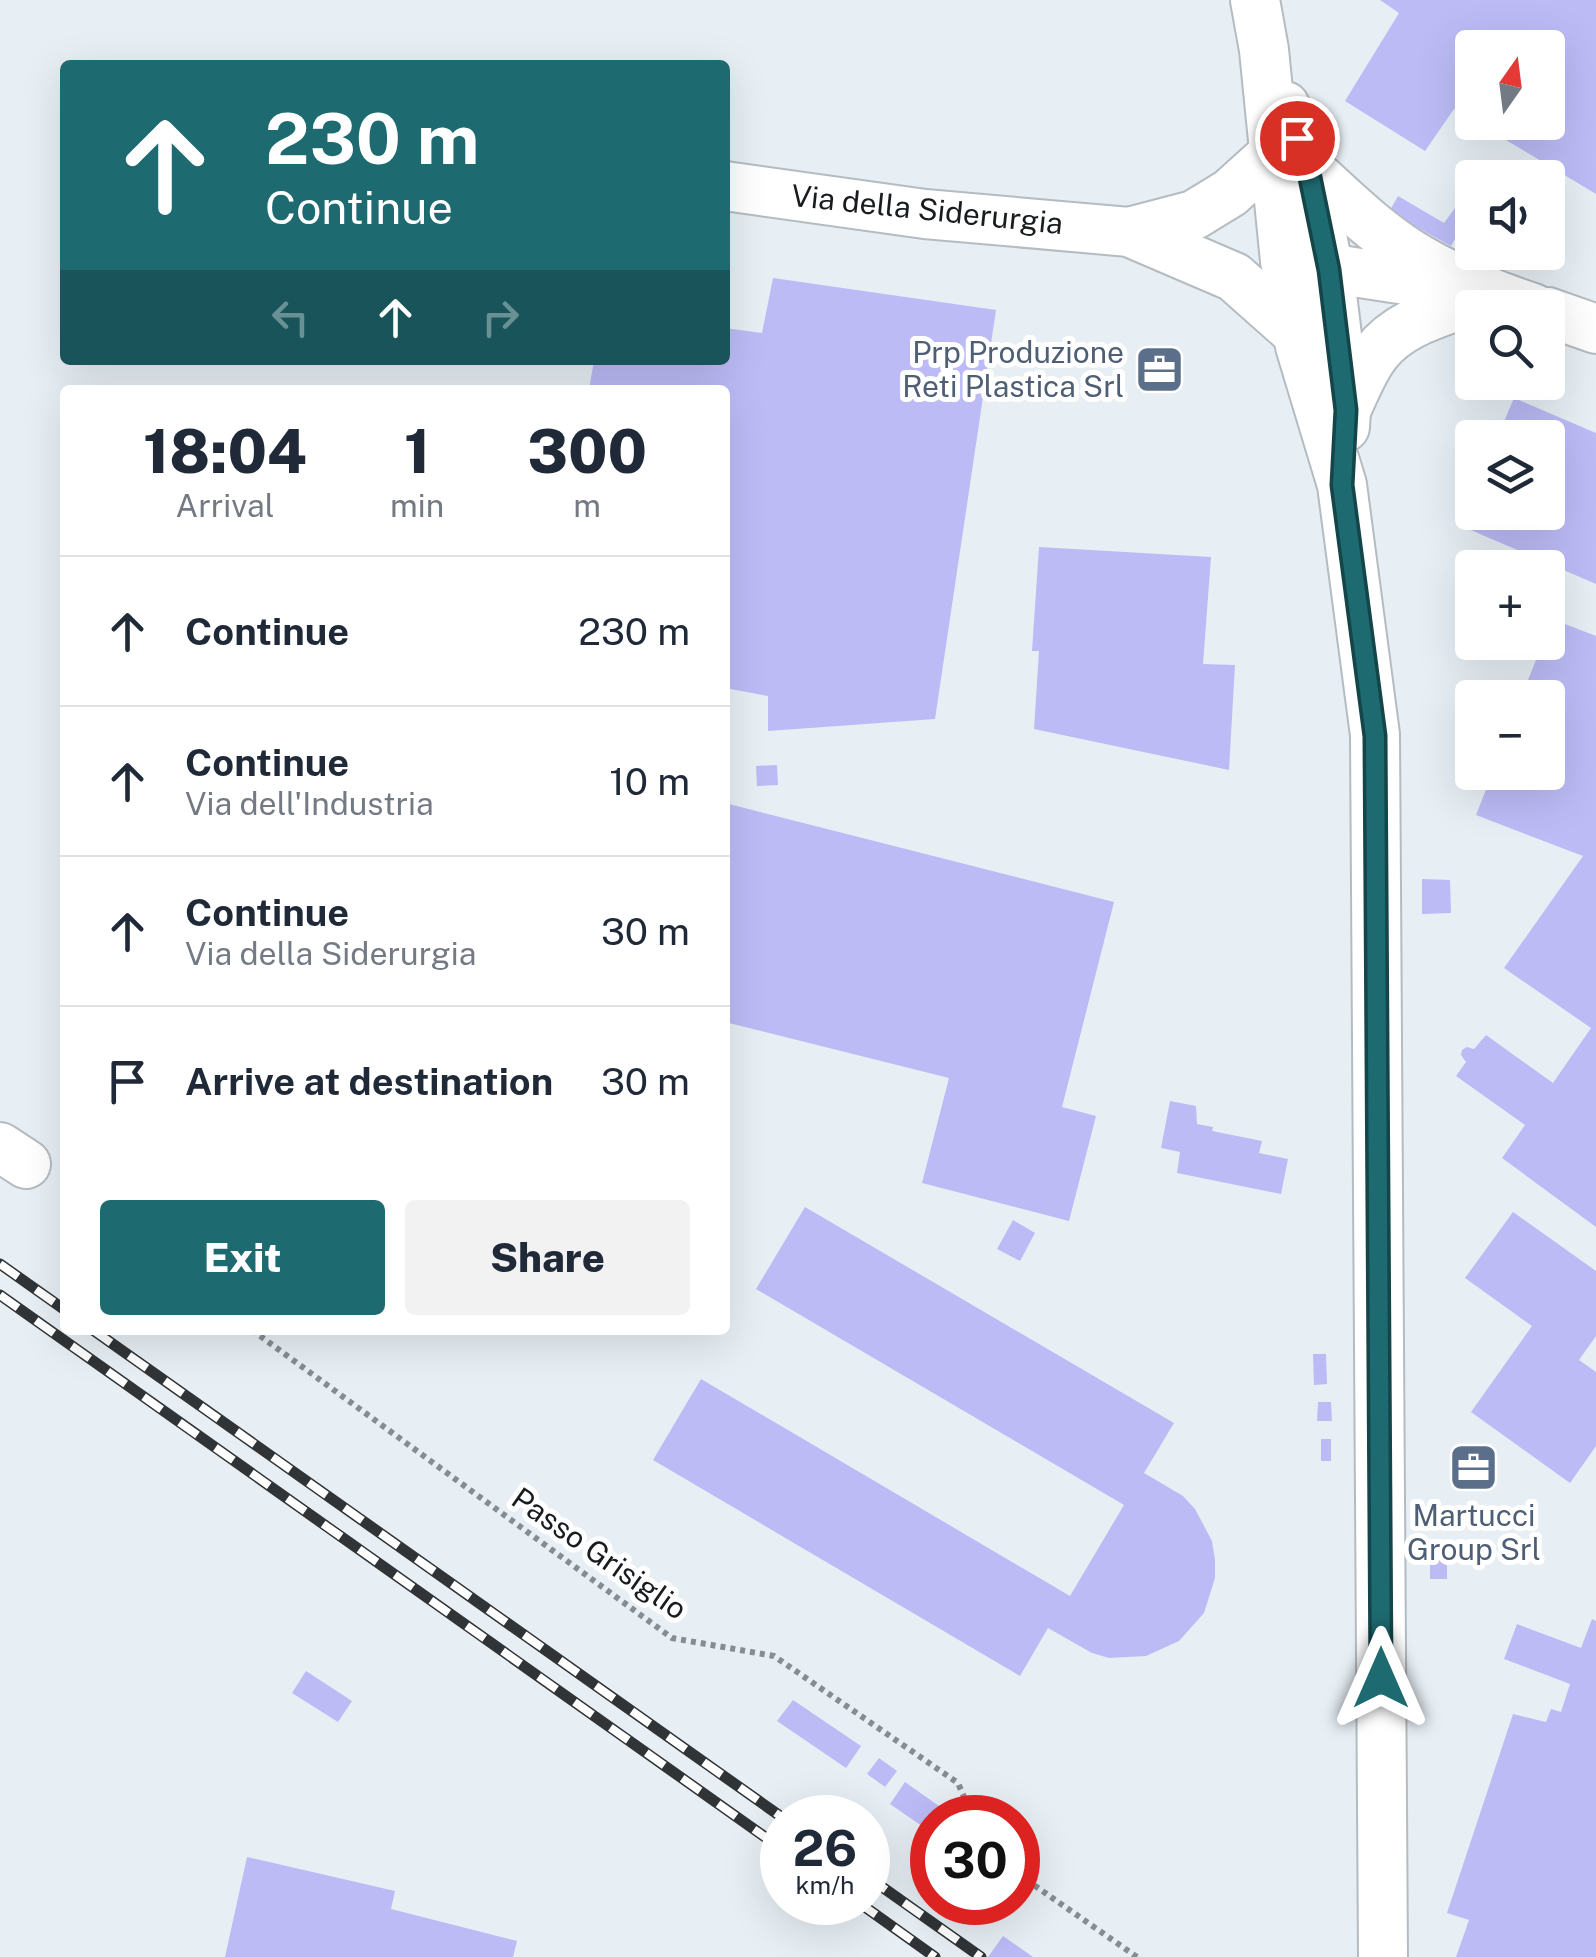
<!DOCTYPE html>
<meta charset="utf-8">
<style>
body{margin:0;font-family:"Public Sans",sans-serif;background:#f2f2f3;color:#1f2937;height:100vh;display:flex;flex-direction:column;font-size:38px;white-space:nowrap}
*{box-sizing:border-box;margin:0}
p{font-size:32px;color:#747a83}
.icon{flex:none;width:55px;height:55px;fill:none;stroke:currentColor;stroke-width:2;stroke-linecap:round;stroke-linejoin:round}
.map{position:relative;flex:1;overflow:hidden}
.sheet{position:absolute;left:60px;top:385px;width:670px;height:950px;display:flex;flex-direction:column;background:#fff;border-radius:10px;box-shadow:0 10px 40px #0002}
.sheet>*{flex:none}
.top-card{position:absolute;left:60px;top:60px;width:670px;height:305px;border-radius:10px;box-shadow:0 10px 40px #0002;background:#1e6a71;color:#fff;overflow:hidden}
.needle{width:65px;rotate:14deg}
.tools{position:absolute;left:1455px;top:30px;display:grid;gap:20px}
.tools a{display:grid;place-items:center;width:110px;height:110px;border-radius:10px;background:#fff;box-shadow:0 10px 40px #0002;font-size:50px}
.speed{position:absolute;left:760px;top:1795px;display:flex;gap:20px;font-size:50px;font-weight:700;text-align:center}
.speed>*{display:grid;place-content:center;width:130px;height:130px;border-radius:50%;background:#fff;box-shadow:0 10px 40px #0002;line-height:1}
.speed small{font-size:25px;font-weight:400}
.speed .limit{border:15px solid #d22;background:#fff;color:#111}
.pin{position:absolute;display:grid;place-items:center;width:85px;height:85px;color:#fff;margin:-42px;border:5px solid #fff;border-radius:50%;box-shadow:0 2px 10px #0007}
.me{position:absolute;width:110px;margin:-55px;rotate:0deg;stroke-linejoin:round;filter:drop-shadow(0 0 8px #0008)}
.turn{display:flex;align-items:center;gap:35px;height:210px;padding:0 40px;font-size:45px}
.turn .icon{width:130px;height:130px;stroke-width:2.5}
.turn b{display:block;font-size:70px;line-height:85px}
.lanes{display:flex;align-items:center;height:95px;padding:0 40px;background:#0003;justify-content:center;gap:50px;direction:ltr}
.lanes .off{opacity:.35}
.eta{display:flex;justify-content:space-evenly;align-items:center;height:170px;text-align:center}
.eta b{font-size:60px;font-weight:800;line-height:70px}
.primary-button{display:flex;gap:20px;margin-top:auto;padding:20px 40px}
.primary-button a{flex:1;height:115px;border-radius:10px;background:#1e6a71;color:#fff;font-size:40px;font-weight:800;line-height:115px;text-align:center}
.primary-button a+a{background:#f2f2f3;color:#1f2937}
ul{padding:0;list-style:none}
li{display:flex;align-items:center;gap:30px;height:150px;padding:0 40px;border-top:2px solid #e0e1e3}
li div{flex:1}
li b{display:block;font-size:38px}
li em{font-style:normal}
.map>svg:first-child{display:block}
.building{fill:#bcbbf6}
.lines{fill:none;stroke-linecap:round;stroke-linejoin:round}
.minor-casing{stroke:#b4bcc2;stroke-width:52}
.path{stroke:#868c90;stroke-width:6;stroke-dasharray:5 5;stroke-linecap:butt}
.minor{stroke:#fff;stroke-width:48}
.rail-casing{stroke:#313437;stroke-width:11}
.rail{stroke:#fff;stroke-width:8;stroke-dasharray:22;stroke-linecap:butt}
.route-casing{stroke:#144549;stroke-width:25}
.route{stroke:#1e6a71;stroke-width:18}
.labels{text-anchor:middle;stroke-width:10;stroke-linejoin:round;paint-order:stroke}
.street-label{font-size:30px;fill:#191c1e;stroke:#fff}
.service-label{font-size:30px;fill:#4e5e75;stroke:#fff;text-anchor:end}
</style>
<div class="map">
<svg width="1596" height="1957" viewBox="0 0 1596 1957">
<rect width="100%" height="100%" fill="#e7eff5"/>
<!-- building -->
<g class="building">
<polygon points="1380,0 1596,0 1596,194 1476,122 1548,122 1548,48 1472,48 1472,120 1454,109 1425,151 1345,101 1399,13"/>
<polygon points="1398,196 1444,223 1455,208 1467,217 1451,246 1389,212"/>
<polygon points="773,278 996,310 935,719 768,731 768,696 725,688 725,390 589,390 594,360 725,360 725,328 762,333"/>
<polygon points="1514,398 1596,433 1596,584 1459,525 1472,494 1472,512 1548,512 1548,438 1497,438"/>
<polygon points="1039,547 1211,557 1203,664 1235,665 1229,770 1034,729 1039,651 1032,651"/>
<polygon points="1552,619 1596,636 1596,1227 1502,1158 1525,1125 1456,1076 1466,1062 1461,1055 1462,1050 1467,1047 1474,1049 1486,1035 1553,1083 1591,1028 1504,968 1583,856 1476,815 1493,772 1548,772 1548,698 1521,698 1543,642 1548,642"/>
<polygon points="777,765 778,785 757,786 756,766"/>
<polygon points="725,803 1114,902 1062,1107 1096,1116 1069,1221 922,1183 949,1078 725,1022"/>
<polygon points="1422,879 1450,880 1451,913 1422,914"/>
<polygon points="1170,1101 1196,1106 1197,1124 1213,1127 1212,1131 1262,1141 1259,1153 1288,1159 1281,1194 1177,1173 1180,1152 1161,1148"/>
<polygon points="805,1207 1174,1423 1144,1473 1183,1496 1195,1509 1212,1541 1215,1560 1215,1578 1204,1613 1179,1641 1146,1656 1109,1658 1092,1653 1048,1628 1020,1676 653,1460 701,1379 1070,1596 1124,1505 756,1289"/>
<polygon points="1513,1212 1596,1271 1596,1336 1579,1360 1596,1372 1596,1446 1570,1483 1471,1412 1532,1326 1465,1278"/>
<polygon points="1013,1220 1035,1233 1020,1261 997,1249"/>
<polygon points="1313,1354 1326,1354 1327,1384 1314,1385"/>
<polygon points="1318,1402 1331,1402 1332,1421 1317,1421"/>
<rect x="1321" y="1439" width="10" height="22"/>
<polygon points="1447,1556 1447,1579 1430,1579 1430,1557"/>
<polygon points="1592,1619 1596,1621 1596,1957 1456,1957 1469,1920 1447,1913 1513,1714 1546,1722 1551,1709 1561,1712 1570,1684 1504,1659 1517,1624 1581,1648"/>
<polygon points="306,1671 352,1701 338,1722 292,1693"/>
<polygon points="793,1700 861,1746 846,1768 777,1721"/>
<polygon points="879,1758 897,1771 885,1787 867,1774"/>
<polygon points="905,1782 946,1811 942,1818 932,1818 932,1833 890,1804"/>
<polygon points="247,1857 395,1891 391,1909 517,1941 513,1957 225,1957"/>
<polygon points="1003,1936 1033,1957 988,1957"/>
</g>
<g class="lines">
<defs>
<g id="minor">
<polyline points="1255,0 1264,50 1285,261 1300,346 1342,485 1375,735 1383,1957"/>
<polyline points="1285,106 1308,168 1329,270 1346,410 1345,427"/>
<path d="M1308,168C1341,198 1373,230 1411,254C1448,277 1491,294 1533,308"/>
<polyline points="725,186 925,214 1129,232 1234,277 1297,333"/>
<polyline points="1129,232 1194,215 1230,193 1272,155"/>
<polyline points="1301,264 1491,293"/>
<polyline points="1548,312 1596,329"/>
<path d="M1346,410C1355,392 1363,369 1376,353C1402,319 1449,311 1487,295"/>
<polyline points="0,1147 26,1164"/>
</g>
</defs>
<!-- minor casing -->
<use href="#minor" class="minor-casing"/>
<!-- path -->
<g class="path">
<polyline points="252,1330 672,1638 774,1656 958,1783 973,1818"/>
<polyline points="1018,1874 1137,1957"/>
</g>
<!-- minor -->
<use href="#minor" class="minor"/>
<defs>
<g id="rail">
<polyline points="0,1264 65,1310"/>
<polyline points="0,1295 782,1849"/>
<polyline points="93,1330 783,1818"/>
<polyline points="868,1877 981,1957"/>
<polyline points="858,1902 935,1957"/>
</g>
</defs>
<!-- rail casing -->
<use href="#rail" class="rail-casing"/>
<!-- rail -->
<use href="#rail" class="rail"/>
</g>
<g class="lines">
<defs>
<polyline id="route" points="1297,138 1308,168 1329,270 1346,410 1342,485 1375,736 1381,1678"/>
</defs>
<!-- route casing -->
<use href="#route" class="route-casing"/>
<!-- route -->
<use href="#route" class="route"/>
</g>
<!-- icons -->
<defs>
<symbol id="office-square" viewBox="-11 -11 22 22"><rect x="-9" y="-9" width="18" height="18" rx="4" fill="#5c6f8a" stroke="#fff"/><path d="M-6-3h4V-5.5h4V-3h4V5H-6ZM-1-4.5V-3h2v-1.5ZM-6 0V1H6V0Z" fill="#fff"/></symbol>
</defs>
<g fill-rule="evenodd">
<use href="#office-square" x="1132" y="342" width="55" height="55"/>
<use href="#office-square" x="1446" y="1440" width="55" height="55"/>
</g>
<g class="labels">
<!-- street labels -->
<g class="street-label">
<text transform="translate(927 210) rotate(6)" y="10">Via della Siderurgia</text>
<text transform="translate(599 1554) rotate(35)" y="10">Passo Grisiglio</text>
</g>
<!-- service labels -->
<g class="service-label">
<text x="1124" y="363">Prp Produzione<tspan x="1124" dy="34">Reti Plastica Srl</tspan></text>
<text x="1474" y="1526" text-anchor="middle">Martucci<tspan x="1474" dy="34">Group Srl</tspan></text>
</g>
</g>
</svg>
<div class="tools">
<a><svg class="needle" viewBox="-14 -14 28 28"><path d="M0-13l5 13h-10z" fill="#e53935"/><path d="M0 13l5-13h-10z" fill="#747a83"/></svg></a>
<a><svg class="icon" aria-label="sound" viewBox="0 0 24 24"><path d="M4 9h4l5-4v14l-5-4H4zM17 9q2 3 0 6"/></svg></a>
<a><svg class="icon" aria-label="search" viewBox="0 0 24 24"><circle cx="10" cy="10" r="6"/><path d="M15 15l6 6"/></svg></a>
<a><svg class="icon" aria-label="layers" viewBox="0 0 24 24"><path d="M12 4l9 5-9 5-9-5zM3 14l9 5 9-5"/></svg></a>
<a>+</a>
<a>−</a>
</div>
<div class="speed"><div>26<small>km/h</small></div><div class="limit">30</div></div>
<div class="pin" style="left:1297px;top:138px;background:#d93025"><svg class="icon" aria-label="arrive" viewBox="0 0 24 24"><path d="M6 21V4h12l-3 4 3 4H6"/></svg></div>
<svg class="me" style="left:1381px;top:1678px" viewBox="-20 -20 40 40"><path d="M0-17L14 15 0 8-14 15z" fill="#1e6a71" stroke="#fff" stroke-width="4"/></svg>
<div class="top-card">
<div class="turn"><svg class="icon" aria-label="ahead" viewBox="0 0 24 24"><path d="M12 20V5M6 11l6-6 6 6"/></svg><div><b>230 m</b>Continue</div></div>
<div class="lanes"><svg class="icon off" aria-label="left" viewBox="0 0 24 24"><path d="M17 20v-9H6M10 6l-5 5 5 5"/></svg><svg class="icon" aria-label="ahead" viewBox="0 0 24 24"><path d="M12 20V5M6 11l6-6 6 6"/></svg><svg class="icon off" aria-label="right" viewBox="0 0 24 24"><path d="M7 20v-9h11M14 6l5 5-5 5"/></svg></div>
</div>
<section class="sheet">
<div class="eta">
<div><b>18:04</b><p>Arrival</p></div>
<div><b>1</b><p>min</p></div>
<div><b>300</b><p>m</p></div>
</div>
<ul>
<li><svg class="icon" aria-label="ahead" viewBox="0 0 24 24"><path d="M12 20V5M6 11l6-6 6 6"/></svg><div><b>Continue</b></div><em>230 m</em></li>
<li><svg class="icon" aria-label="ahead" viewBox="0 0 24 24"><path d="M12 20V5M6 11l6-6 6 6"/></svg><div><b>Continue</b><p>Via dell'Industria</p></div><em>10 m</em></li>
<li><svg class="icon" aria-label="ahead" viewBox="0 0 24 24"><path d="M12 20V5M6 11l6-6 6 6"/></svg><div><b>Continue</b><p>Via della Siderurgia</p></div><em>30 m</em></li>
<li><svg class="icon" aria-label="arrive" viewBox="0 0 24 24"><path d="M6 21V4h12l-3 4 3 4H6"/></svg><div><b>Arrive at destination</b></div><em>30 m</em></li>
</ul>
<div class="primary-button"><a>Exit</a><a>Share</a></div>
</section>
</div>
